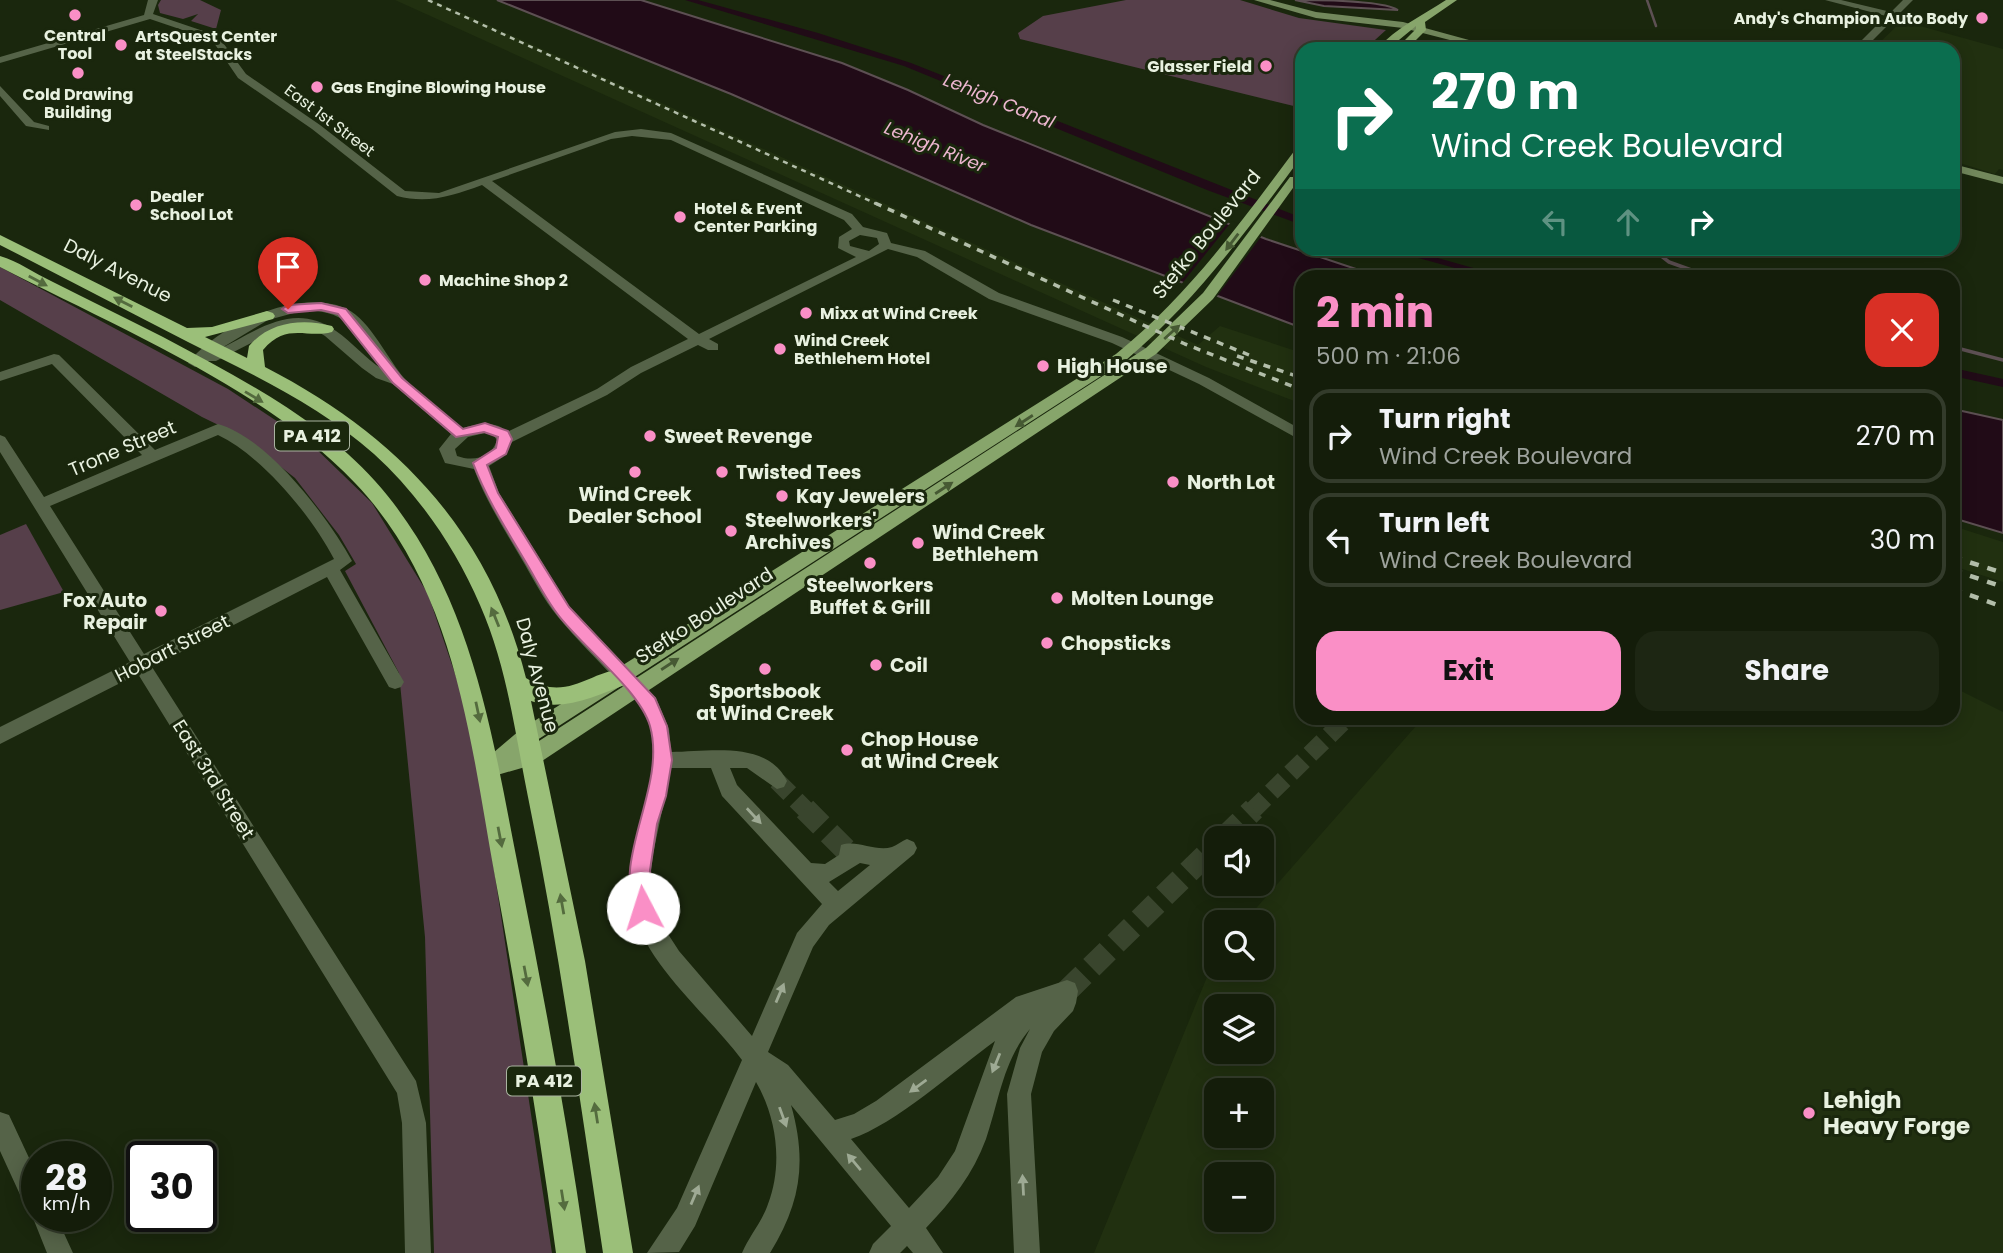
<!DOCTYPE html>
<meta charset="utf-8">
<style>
body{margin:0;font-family:Poppins,sans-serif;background:#1d2613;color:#f1f3f6;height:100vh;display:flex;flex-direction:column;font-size:26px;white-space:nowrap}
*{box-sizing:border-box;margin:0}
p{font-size:23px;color:#9da29c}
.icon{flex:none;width:38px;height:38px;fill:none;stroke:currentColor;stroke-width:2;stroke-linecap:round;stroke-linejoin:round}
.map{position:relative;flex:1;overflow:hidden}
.sheet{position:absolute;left:1295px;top:270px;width:665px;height:455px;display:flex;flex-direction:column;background:#141d0a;border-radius:21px;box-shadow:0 4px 18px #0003,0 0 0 2px #333b2b}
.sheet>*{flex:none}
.guide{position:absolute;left:1295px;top:42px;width:665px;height:214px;border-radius:21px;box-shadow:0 4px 18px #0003,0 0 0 2px #333b2b;background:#0b6e4f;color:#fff;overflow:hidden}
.fabs{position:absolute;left:1204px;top:826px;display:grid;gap:14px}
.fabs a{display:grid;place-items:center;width:70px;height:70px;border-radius:14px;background:#141d0a;box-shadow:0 4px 18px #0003,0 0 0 2px #333b2b;font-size:35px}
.speed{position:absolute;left:21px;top:1141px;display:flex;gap:14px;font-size:35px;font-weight:700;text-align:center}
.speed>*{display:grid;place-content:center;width:91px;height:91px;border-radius:50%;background:#141d0a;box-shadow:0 4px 18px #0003,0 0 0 2px #333b2b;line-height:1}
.speed small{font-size:18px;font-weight:400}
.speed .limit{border:4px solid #111;border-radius:10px;background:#fff;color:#111}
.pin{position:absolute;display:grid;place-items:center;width:60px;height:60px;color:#fff;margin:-72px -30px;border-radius:50% 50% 50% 0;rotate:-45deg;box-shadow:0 0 7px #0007}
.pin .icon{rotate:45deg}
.me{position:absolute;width:77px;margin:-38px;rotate:355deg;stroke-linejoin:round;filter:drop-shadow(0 0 5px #0008)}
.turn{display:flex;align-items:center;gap:24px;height:147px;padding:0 21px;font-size:32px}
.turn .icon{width:91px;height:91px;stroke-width:2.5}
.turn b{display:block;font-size:49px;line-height:60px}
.lanes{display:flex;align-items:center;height:66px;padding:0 21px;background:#0003;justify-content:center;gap:35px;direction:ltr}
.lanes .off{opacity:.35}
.round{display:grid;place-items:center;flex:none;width:74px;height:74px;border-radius:21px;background:#1d2613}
.head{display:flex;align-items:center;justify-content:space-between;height:119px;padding:0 21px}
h1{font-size:42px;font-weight:700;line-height:52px;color:#fa8fc6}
.button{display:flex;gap:14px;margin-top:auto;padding:14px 21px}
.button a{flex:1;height:80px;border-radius:21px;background:#fa8fc6;color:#111;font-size:28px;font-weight:700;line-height:80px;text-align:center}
.button a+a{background:#1d2613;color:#f1f3f6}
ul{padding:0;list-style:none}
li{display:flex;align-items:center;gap:21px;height:94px;margin:0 14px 10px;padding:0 7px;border:4px solid #333b2b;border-radius:21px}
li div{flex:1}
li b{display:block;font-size:26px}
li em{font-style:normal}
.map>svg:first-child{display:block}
.built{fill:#213010;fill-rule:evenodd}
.green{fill:#563f4a}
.water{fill:#210b17;stroke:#5d5053;stroke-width:2}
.pier{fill:#1a270d}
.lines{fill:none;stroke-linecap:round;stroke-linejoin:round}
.stream-far1{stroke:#5d5053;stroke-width:2.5}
.stream{stroke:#5d5053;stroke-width:3.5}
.canal{fill:#210b17;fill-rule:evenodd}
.street-tunnel-far1{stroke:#39452d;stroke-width:18;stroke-dasharray:18 9;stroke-linecap:butt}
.street-tunnel{stroke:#39452d;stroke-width:23;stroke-dasharray:23 11;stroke-linecap:butt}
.street{fill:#556348;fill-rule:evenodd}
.secondary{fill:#72885c;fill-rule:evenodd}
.primary{fill:#87a56b;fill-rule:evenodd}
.highway{fill:#9bbf79;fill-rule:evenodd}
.rail-far2{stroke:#b3beaa;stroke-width:2.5;stroke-dasharray:5 5;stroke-linecap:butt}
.rail-far1{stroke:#b3beaa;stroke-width:3.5;stroke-dasharray:7 7;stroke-linecap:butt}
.rail{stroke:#b3beaa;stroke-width:4.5;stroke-dasharray:9 9;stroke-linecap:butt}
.oneway{fill:#465933}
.oneway2{fill:#546b3e}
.oneway3{fill:#9eaa94}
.route{fill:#fa8fc6;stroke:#a25d81;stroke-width:2}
.poi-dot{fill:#fa8fc6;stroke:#1a270d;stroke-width:2.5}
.labels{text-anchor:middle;stroke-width:6;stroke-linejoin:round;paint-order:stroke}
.far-poi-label{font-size:16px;font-weight:bold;fill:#e8f1e0;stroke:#1a270d;text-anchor:start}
.far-street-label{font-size:16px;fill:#e8f1e0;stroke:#1a270d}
.far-water-label{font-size:18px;font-style:italic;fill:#edb6d0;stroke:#1a270d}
.shield{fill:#1a270d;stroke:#aab4a1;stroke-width:2}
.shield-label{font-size:18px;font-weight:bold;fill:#e8f1e0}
.street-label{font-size:19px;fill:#e8f1e0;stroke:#1a270d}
.poi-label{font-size:19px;font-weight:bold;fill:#e8f1e0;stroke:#1a270d;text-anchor:start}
.near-poi-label{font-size:23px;font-weight:bold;fill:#e8f1e0;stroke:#1a270d;text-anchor:start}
</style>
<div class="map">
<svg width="2003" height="1253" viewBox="0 0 2003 1253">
<rect width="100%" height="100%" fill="#1a270d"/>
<!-- built -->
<g class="built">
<polygon points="395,0 433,0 1198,345 1220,326 1302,353 1302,404 1206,367"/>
<polygon points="1902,21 2003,49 2003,170 1999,169 1995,174 1953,161 1953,49 1873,49"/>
<polygon points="1953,526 2003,542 2003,582 1953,566"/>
<path d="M1953,687L2003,712V1253H1094L1216,955V968H1262V922H1244L1423,718H1953ZM1262,1006V1052H1216V1006ZM1262,1090V1136H1216V1090ZM1216,1174H1262V1220H1216Z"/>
</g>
<!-- green -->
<g class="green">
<polygon points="161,0 200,0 221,10 216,29 191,21 198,14 183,19 160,13 158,5"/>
<polygon points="1126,0 1240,0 1299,18 1386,30 1365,49 1302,49 1302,108 1020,39 1018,33 1043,16"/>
<polygon points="0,267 228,389 310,443 372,503 428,594 472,724 552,1253 434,1253 425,937 399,673 345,571 356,564 339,535 295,478 241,436 202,417 0,300"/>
<polygon points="26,524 64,592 0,610 0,535"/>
</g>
<!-- water -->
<g class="water">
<polygon points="497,0 641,0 743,32 842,63 908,90 983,125 1266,239 1377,276 1302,276 1302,328 1031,225 731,94"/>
<path d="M1295,0C1320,0 1382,0 1398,10L1324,6Z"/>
<polygon points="1953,409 2003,420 2003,533 1953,518"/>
</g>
<!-- pier -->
<polygon class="pier" points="1232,221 1263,234 1215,299 1180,286"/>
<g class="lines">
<!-- stream-far1 -->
<polyline class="stream-far1" points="1647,0 1656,26"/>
<!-- stream -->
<g class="stream">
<polyline points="1651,248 1669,262 1708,276"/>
<polyline points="1953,347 2003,360"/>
</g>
<!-- canal -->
<g class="canal">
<polygon points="685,0 698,0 818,33 911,63 1302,218 1302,225 1207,190 904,66"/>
<polygon points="1382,248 1402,248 1502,276 1484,276"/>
<polygon points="1953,368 2003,379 2003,387 1953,376"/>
</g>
<!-- street-tunnel-far1 -->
<g class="street-tunnel-far1">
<polyline points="777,781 807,811"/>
<polyline points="1252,811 1347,718"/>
</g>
<!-- street-tunnel -->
<g class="street-tunnel">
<polyline points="805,809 848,852"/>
<polyline points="1224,838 1254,809"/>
<polyline points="1067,991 1216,845"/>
</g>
<!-- street -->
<g class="street">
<path d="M148,0H158L153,14L218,36L246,74L320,125L405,191L439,193L615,132L641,129L671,133L852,214L863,227L887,233L891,243L925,251L999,293L1122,337L1209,378L1302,430V441L1199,384L1112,343L989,299L917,257L888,249L709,339L718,344V350H708L698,345L641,373L607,395L512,442L503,457L489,466L499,493L569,606L656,698L669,729L671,752C709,752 767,740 787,781L784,787L777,789L747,768H730L737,785L811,863L825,864L839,855L841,845C857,839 875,852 892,847C897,845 902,841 907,839L914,842L917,848L914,854L829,925L813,947L768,1052L788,1065L835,1120L854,1114L876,1101L1016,997L1067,980L1075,983L1078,991L1076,1003L1073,1011L1054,1031L1042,1052L1031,1094L1040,1253H1014L1007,1094L1020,1048L1030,1029C1003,1061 999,1101 986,1139C973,1174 952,1201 926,1228L943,1253H913L907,1246L900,1253H869L873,1244L891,1226L791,1105C807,1161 801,1203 770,1253H742C749,1236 762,1222 768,1204C783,1165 777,1118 756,1082L695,1226L679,1252L647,1253L677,1208L742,1060C708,1014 642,962 632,905C621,843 676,761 641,707C636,698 626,691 619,683C599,661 577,640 558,617C543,599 533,578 521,558C504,529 486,501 474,469L445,463L439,449L451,434L393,384L376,378L362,368L325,336L312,328L301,325L280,328L216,361H206L195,367L188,363C218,325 300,286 347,309C370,320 388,360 405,379C422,398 443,412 463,428C477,424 496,420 507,432L597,389L631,367L688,339L482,185C452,196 428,204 397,196L312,129L238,78L212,40L150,19L0,63V57L144,15ZM632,136L671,140L844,220L852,229L839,237L838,248L856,257L699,334L492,181L611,139ZM860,235L877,238L879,244L869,251L850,246L849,241ZM305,310C351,311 359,335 382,369C365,358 352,342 336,331C294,301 258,330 220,349L268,320ZM485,433L493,435L497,440C492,458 473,462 457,456L455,449L468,437ZM671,768H711L722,796L822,904L797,933L752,1036L679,951L657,917L650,880L653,854ZM860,863L870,865L838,891L829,882ZM995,1041L955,1151L938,1177L909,1208L851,1139C896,1124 955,1070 995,1041Z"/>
<polygon points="1825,0 1841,0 1891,12 1903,0 1913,0 1864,49 1853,49 1886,16"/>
<polygon points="0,86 34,122 49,126 49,130 26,126 0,96"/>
<path d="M54,354L59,355L155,450L218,424C268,438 328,517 352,561L340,570L404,682L401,687L395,689L389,687L327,577L152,667L416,1081L426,1123L431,1253H405L402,1123L397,1093L138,674L0,744V727L130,662L0,452V435L5,437L44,497L142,455L52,364L0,381V372ZM218,435C262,456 311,515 334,559L144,654L50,506Z"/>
<polygon points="0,1112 9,1115 37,1175 37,1216 56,1216 73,1253 47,1253 31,1213 28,1212 0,1151"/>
</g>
<!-- secondary -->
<g class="secondary">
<polygon points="1254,0 1270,0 1316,12 1403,22 1502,49 1485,49 1403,28 1316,18"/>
<polygon points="1953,164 2003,177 2003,184 1953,171"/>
</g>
<!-- primary -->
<g class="primary">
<path d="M1446,0H1457L1425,22L1426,30L1407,49H1396L1416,29V26L1388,49H1377C1397,27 1422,16 1446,0Z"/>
<path d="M1302,145V156C1248,229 1196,301 1126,360L534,742L522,752L1146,348L1203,293L1290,177H1298V181L1213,299L1156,354L539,763L487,778L480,776L477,770L480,764L520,730L1116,354C1189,295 1242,221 1298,146Z"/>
</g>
<!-- highway -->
<g class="highway">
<path d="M0,235L187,328L212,327L267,311L273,313L275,316L273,319L205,337L247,358L249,346C269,322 302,318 332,326L334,329L332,332C306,339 287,322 263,350L265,367C397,435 489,531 526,678C571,706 598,662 627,672L630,678L627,684C596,696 564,712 531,701L585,961L633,1253H603C580,1101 559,948 528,797C515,733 507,666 480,605C456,549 420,496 374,454C320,406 252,374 188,342C125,310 63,277 0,245Z"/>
<path d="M0,256C18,261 34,273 51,281C88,300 126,318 163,337C236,376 319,418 375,481C474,592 492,737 520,876C545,1001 568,1127 586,1253H556C539,1127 518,1002 495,877C470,740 456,589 355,483C265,388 116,327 0,267Z"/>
</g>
<!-- rail-far2 -->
<polyline class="rail-far2" points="428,0 879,205"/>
<!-- rail-far1 -->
<g class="rail-far1">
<polyline points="875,203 1185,344 1302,390"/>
<polyline points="1113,300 1249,355"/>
<polyline points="1237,356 1302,378"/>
</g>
<!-- rail -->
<g class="rail">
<polyline points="1953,557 2003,573"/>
<polyline points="1953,570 2003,587"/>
<polyline points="1953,589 2003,607"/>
</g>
</g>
<!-- one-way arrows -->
<defs><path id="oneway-solid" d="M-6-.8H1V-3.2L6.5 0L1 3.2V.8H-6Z" transform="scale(1.75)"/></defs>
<g class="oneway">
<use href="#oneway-solid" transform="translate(1232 242) rotate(127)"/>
<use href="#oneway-solid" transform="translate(1172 332) rotate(-42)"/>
<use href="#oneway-solid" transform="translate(1024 421) rotate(147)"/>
<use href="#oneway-solid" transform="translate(944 488) rotate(-33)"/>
<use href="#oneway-solid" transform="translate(670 664) rotate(-33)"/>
</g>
<g class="oneway2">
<use href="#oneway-solid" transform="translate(38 281) rotate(28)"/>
<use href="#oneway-solid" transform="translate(123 302) rotate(-153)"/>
<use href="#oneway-solid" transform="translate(254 397) rotate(31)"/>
<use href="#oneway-solid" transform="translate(495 617) rotate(-112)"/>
<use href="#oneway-solid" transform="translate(478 712) rotate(78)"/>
<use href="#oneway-solid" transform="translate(500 837) rotate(79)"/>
<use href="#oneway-solid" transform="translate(562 904) rotate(-100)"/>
<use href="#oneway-solid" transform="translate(526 976) rotate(79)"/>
<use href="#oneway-solid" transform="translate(596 1113) rotate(-99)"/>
<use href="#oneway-solid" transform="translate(563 1200) rotate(81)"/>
</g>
<g class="oneway3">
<use href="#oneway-solid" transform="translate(754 816) rotate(47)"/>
<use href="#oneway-solid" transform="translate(780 993) rotate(-67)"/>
<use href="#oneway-solid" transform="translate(996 1063) rotate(112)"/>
<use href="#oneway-solid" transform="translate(918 1086) rotate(144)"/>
<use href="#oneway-solid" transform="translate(783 1117) rotate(70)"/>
<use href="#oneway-solid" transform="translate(854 1162) rotate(-130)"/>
<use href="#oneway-solid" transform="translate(1023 1185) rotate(-93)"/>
<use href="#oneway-solid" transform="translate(695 1195) rotate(-67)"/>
</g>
<!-- route -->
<path class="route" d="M321,303L346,309L402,378L463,429L485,423L508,431L512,439L506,454L487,465L498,493L569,607L655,698L667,726L672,760L666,796L657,824L650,870L653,908L650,914L643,917L636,914C611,858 667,787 650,726C640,691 583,647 559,616C547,601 538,583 528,566C508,532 487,500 473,463L496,448L498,437L484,432L456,437L393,383L338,314L321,310L288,313L282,309L288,305Z"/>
<!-- markers -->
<g class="poi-dot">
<circle cx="75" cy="15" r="7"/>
<circle cx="1982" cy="18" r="7"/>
<circle cx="121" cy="45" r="7"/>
<circle cx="1266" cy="66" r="7"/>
<circle cx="78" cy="73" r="7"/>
<circle cx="317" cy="87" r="7"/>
<circle cx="136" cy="205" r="7"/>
<circle cx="680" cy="217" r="7"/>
<circle cx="425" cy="280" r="7"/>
<circle cx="806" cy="313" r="7"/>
<circle cx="780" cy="349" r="7"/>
<circle cx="1043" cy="366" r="7"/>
<circle cx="650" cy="436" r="7"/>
<circle cx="635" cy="472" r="7"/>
<circle cx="722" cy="472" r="7"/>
<circle cx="1173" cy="482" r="7"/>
<circle cx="782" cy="496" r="7"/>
<circle cx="731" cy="531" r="7"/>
<circle cx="918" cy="543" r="7"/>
<circle cx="870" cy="563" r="7"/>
<circle cx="1057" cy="598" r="7"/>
<circle cx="161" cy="611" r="7"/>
<circle cx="1047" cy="643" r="7"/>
<circle cx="876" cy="665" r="7"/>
<circle cx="765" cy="669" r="7"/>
<circle cx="847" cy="750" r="7"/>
<circle cx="1809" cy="1113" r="7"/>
</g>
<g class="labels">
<!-- far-poi labels -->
<g class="far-poi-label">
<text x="1968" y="24" text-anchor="end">Andy's Champion Auto Body</text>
<text x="75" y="41" text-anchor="middle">Central<tspan x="75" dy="18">Tool</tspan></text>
<text x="135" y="42">ArtsQuest Center<tspan x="135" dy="18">at SteelStacks</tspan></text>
<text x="1252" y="72" text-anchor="end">Glasser Field</text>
<text x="331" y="93">Gas Engine Blowing House</text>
<text x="78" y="100" text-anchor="middle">Cold Drawing<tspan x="78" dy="18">Building</tspan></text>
<text x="150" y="202">Dealer<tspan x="150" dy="18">School Lot</tspan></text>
<text x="694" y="214">Hotel &amp; Event<tspan x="694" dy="18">Center Parking</tspan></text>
<text x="439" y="286">Machine Shop 2</text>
<text x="820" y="319">Mixx at Wind Creek</text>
<text x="794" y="346">Wind Creek<tspan x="794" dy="18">Bethlehem Hotel</tspan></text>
</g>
<!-- far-street labels -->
<g class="far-street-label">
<text transform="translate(330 120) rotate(37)" y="6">East 1st Street</text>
</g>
<!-- far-water labels -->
<g class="far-water-label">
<text transform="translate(999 101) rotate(22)" y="6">Lehigh Canal</text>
<text transform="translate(935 147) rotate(22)" y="6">Lehigh River</text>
</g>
<!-- shield labels -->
<g class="shield">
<rect x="275" y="421.5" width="74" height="29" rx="5"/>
<rect x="507" y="1066.5" width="74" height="29" rx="5"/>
</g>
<g class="shield-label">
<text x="312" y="442">PA 412</text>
<text x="544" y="1087">PA 412</text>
</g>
<!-- street labels -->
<g class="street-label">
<text transform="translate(1206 234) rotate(-51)" y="7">Stefko Boulevard</text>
<text transform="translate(118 270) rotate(27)" y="7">Daly Avenue</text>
<text transform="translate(122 448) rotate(-23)" y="7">Trone Street</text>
<text transform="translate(704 615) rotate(-33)" y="7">Stefko Boulevard</text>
<text transform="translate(172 648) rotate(-27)" y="7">Hobart Street</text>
<text transform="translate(538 675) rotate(75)" y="7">Daly Avenue</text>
<text transform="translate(214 779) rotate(58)" y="7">East 3rd Street</text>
</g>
<!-- poi labels -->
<g class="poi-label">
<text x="1057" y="373">High House</text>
<text x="664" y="443">Sweet Revenge</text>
<text x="736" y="479">Twisted Tees</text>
<text x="1187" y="489">North Lot</text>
<text x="635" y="501" text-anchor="middle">Wind Creek<tspan x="635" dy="22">Dealer School</tspan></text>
<text x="796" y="503">Kay Jewelers</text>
<text x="745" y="527">Steelworkers'<tspan x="745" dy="22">Archives</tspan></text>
<text x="932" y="539">Wind Creek<tspan x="932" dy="22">Bethlehem</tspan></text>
<text x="870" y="592" text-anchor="middle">Steelworkers<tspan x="870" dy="22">Buffet &amp; Grill</tspan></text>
<text x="1071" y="605">Molten Lounge</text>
<text x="147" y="607" text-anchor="end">Fox Auto<tspan x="147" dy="22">Repair</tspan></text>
<text x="1061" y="650">Chopsticks</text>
<text x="890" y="672">Coil</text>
<text x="765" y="698" text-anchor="middle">Sportsbook<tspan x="765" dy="22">at Wind Creek</tspan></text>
<text x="861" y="746">Chop House<tspan x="861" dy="22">at Wind Creek</tspan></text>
</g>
<!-- near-poi labels -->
<g class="near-poi-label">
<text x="1823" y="1108">Lehigh<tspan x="1823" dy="26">Heavy Forge</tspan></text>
</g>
</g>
</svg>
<div class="fabs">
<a><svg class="icon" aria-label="sound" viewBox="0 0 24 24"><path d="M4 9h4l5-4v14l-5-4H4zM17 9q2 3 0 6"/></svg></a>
<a><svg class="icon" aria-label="search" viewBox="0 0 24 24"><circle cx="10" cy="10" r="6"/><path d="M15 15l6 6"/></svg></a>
<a><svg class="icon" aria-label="layers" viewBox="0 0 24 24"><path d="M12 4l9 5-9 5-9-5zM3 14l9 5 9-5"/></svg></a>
<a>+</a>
<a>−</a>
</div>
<div class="speed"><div>28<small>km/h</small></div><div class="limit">30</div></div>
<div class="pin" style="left:288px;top:309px;background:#d93025"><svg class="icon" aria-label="arrive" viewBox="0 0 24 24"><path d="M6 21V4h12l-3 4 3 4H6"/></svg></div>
<svg class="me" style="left:643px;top:908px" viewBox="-20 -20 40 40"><circle r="19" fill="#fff"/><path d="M0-13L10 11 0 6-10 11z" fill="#fa8fc6"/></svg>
<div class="guide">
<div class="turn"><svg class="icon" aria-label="right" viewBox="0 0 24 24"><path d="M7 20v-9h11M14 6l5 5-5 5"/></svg><div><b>270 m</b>Wind Creek Boulevard</div></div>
<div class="lanes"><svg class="icon off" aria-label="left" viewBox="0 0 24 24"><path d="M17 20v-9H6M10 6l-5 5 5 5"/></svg><svg class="icon off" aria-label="ahead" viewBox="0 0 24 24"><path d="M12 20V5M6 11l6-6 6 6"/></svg><svg class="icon" aria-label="right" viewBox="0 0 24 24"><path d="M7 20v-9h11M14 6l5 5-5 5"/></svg></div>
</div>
<section class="sheet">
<div class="head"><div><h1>2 min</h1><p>500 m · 21:06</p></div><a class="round" style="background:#d93025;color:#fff"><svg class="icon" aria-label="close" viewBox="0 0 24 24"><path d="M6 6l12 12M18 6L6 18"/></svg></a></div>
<ul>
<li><svg class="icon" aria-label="right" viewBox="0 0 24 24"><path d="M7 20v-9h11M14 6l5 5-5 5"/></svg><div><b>Turn right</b><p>Wind Creek Boulevard</p></div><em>270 m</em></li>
<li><svg class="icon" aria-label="left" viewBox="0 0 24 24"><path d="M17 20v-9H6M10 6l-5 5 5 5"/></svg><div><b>Turn left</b><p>Wind Creek Boulevard</p></div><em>30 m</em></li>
</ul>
<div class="button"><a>Exit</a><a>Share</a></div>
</section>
</div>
